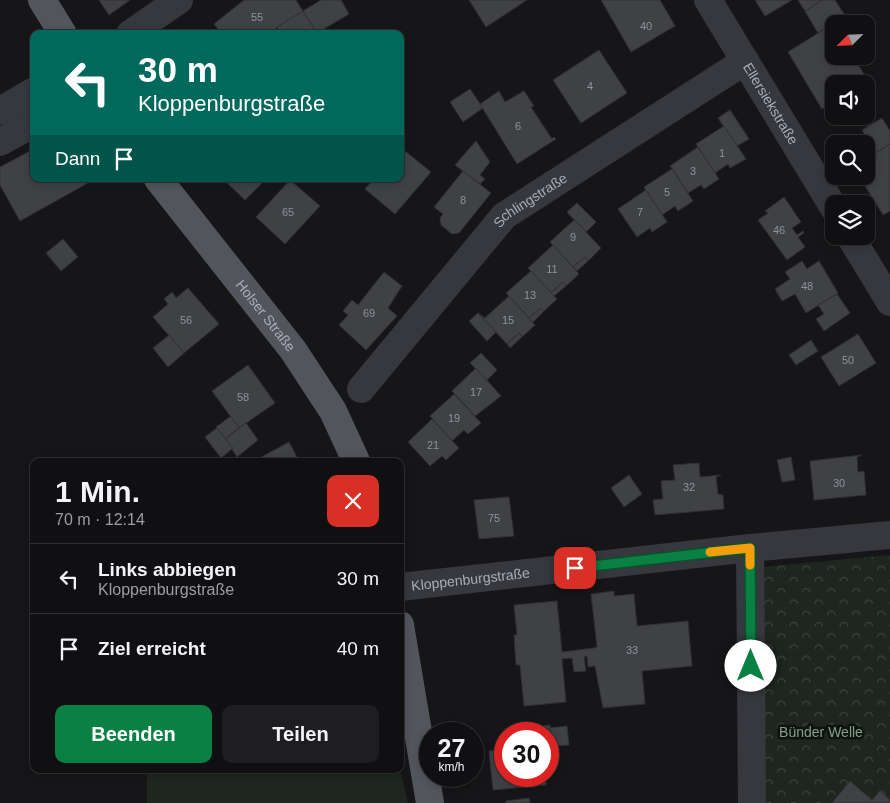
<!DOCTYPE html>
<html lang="de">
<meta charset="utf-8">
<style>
body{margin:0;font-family:Arial,sans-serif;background:#1e1e20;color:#f1f3f6;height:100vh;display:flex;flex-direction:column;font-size:19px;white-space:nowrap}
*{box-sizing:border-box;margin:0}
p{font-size:16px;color:#9c9d9f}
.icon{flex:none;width:28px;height:28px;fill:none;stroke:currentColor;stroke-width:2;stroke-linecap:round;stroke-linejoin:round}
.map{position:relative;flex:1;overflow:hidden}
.drawer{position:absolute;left:30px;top:458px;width:374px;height:315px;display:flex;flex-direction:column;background:#101012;border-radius:10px;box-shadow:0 2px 8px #0003,0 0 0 1px #303032}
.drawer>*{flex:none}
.guide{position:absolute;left:30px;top:30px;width:374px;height:152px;border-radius:10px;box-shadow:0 2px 8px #0003,0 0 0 1px #303032;background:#00695c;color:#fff;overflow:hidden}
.needle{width:32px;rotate:246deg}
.buttons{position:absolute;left:825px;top:15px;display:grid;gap:10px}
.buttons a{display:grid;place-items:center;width:50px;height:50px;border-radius:10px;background:#101012;box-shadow:0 2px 8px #0003,0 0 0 1px #303032;font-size:25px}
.speed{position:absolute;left:419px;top:722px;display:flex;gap:10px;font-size:25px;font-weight:700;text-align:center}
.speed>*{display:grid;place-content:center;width:65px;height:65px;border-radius:50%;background:#101012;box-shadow:0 2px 8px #0003,0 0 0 1px #303032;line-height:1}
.speed small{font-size:12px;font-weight:400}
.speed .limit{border:8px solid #d22;background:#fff;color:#111}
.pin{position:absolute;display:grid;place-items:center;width:42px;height:42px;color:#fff;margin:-21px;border-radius:10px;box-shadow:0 2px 8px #0006}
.me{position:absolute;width:55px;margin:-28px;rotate:0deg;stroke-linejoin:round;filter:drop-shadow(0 0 4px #0008)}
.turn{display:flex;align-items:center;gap:18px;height:105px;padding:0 25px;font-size:22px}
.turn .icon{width:65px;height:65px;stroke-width:2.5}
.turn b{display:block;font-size:35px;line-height:42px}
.then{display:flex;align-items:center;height:48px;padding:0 25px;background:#0003;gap:10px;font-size:19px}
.round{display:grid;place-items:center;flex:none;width:52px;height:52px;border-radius:10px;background:#1e1e20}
.head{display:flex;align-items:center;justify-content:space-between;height:85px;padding:0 25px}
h1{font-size:30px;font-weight:700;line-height:38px}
.button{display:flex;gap:10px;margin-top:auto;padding:10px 25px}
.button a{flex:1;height:58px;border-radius:10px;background:#0b8043;color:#fff;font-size:20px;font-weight:700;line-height:58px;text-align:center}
.button a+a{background:#1e1e20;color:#f1f3f6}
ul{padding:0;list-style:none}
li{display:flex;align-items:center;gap:15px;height:70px;padding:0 25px;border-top:1px solid #303032}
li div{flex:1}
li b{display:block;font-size:19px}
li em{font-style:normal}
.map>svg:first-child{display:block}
.park{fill:url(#park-crowns)}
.pitch{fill:#1e261f}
.building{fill:#404145;stroke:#303034}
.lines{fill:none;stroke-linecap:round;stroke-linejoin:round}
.minor{stroke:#37383d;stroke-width:28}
.major{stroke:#53555c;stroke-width:28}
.route-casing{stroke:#07532c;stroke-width:12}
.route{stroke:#0b8043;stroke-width:9}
.slow{stroke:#f59e0b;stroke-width:9}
.labels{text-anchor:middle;stroke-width:5;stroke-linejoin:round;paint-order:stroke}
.number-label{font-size:11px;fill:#8e929b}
.street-label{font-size:14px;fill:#a8adb8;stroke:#111113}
.park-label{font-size:14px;fill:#7fa381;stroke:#111113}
</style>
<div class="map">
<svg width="890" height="803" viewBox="0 0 890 803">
<defs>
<pattern id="park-crowns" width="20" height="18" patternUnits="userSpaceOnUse" patternTransform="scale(1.25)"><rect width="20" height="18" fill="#1e261f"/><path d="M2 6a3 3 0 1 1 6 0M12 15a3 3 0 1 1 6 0" fill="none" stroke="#3c433d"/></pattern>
</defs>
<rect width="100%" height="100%" fill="#161618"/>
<!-- park -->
<polygon class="park" points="890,555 890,803 760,803 761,567"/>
<!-- pitch -->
<polygon class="pitch" points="147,769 400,769 408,803 147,803"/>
<!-- building -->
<g class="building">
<polygon points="99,0 130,0 109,15"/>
<polygon points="244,0 296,0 303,11 267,34 222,34 214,24"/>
<polygon points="321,0 341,0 349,14 317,33 303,11"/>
<polygon points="469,0 527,0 486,27"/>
<polygon points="601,0 660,0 675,26 631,52"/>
<polygon points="755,0 792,0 765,16"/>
<polygon points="798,0 823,0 805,11"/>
<polygon points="823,0 835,0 846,17 818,33 805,11"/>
<polygon points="303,11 317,33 281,34 277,27"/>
<polygon points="828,27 829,29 825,31 834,45 831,47 834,56 837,56 839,60 842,58 846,63 854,58 868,81 863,84 834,84 834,102 822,109 788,52"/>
<polygon points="599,50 627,93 581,123 553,80"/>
<polygon points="470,89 483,108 463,122 450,102"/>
<polygon points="499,91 505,102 524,91 534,106 531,107 552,139 554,137 556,139 517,164 480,104"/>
<polygon points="730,110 749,139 737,146 718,118"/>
<polygon points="882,118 890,131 890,144 876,153 862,130"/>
<polygon points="724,126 746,159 730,168 728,164 715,173 696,144"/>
<polygon points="476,141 490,162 480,175 485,179 480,184 455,165"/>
<polygon points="890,144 890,211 883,215 859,176 866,176 866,159"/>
<polygon points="400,147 431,172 395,214 365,189 374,179 400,179"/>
<polygon points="698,147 719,179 704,189 701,185 688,193 670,166"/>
<polygon points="34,149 34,179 95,179 20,221 0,185 0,167"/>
<polygon points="672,169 693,201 678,211 675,206 662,215 644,187"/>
<polygon points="463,171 491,193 459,233 452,234 441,225 440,218 443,214 434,207"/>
<polygon points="223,179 266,179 245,200"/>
<polygon points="290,180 320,206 285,244 256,217"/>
<polygon points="646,190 667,222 652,232 650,228 637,237 618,209"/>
<polygon points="784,197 801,222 792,228 797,235 803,231 804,233 798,237 805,247 787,260 758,220 768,213 765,211"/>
<polygon points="577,203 596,222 586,232 567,212"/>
<polygon points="567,212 601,248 588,261 585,257 573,267 550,242 574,220"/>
<polygon points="63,239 78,257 61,271 46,253"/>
<polygon points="553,245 579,274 566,286 563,282 551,293 528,268"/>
<polygon points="585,257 588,261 577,271 573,267"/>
<polygon points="802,261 807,269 819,261 838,293 806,313 795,294 782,301 775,289 790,279 785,272"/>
<polygon points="531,271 557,299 544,311 541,308 529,318 506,293"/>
<polygon points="384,272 402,286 388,308 397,316 366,350 339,325 348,315 343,311 352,300 358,305"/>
<polygon points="563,282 566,286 554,296 551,293"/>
<polygon points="188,288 219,324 184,353 153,317 168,304 164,299 172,292 176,298"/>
<polygon points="837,294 850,313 824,331 816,319 824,314 818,305"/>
<polygon points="509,296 535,325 522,337 519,333 507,344 478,313 485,318"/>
<polygon points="541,308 544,311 533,322 529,318"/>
<polygon points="478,313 496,332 487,341 469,321"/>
<polygon points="519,333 522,337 510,348 507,344"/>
<polygon points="858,334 876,363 839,386 821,357"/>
<polygon points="169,335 184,353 168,367 153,348"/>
<polygon points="811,340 818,351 796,365 789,355"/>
<polygon points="481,353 497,370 487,380 470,363"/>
<polygon points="248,365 275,403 239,428 212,391"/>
<polygon points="476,368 501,396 475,416 452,391"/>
<polygon points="454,394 481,423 468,434 464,430 452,441 430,416"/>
<polygon points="231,416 239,428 225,439 216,427"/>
<polygon points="432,419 459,448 446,460 442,456 430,466 408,442"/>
<polygon points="246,423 258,440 237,457 225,439"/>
<polygon points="217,428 233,448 221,458 205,437"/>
<polygon points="289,442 299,461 254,461"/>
<polygon points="862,455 857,457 858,472 864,471 866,495 814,500 810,461"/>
<polygon points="791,457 795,480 782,482 777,460"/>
<polygon points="699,463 700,477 721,475 716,477 718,494 723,495 724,509 655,515 653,500 663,499 661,481 675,480 673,465"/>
<polygon points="629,475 642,494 624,507 611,488"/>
<polygon points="509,497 514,536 479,539 474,500"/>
<polygon points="614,591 614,596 634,594 637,626 688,621 692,666 642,671 645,704 603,708 595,666 588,667 587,656 584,657 586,671 574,672 572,658 562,659 566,702 524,706 520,665 516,665 514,635 517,635 514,605 557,601 562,652 594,648 597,647 591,594"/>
<polygon points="550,725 552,746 548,746 548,734 525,734 524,728"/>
<polygon points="567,726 569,745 552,746 550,728"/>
<polygon points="505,749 505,776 546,776 546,785 493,790 489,751"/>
<polygon points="850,781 872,800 880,791 890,800 890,803 832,803"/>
<polygon points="529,798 530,803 506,803 506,801"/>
</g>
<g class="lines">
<!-- minor -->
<g class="minor">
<path id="s1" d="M708,0L834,208"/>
<polyline points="130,34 179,0"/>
<polyline points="0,111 34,91"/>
<polyline points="0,142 34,123"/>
<polyline points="850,236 890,302"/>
<path id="s2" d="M361,389L504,216L745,61"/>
<polyline points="750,548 752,803"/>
<path id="s3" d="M400,587L750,548L890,535"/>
</g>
<!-- major -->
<g class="major">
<polyline points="42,0 63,34"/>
<path id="s4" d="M158,179L293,350L333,411L356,461"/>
<polyline points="400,625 430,803"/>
</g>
</g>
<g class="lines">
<defs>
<polyline id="route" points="575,568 750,548 751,666"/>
</defs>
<!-- route casing -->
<use href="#route" class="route-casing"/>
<!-- route -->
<use href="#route" class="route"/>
<!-- slow -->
<polyline class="slow" points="710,552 750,548 750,565"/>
</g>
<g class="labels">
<!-- number labels -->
<g class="number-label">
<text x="257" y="21">55</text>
<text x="646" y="30">40</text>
<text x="590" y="90">4</text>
<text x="518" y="130">6</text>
<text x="722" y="157">1</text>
<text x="693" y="175">3</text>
<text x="667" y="196">5</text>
<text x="463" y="204">8</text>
<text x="288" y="216">65</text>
<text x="640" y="216">7</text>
<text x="779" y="234">46</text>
<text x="573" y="241">9</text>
<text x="552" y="273">11</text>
<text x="807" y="290">48</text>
<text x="530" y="299">13</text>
<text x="369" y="317">69</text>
<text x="186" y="324">56</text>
<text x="508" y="324">15</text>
<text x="848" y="364">50</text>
<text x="476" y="396">17</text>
<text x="243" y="401">58</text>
<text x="454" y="422">19</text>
<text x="433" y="449">21</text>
<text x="839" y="487">30</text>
<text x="689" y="491">32</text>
<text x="494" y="522">75</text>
<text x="632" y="654">33</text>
</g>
<!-- street labels -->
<g class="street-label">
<text dy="5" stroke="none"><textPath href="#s1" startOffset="121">Ellersiekstraße</textPath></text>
<text dy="5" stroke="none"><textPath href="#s2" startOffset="255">Schlingstraße</textPath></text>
<text dy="5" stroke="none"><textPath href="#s4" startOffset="174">Holser Straße</textPath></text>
<text dy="5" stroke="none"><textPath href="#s3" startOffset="71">Kloppenburgstraße</textPath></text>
</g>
<!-- park labels -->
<g class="park-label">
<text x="821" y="737">Bünder Welle</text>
</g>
</g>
</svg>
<div class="buttons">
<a><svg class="needle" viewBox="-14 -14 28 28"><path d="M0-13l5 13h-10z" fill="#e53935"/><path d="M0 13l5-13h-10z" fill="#9c9d9f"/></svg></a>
<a><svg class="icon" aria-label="sound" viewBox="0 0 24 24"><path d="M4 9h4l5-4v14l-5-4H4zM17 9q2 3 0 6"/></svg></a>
<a><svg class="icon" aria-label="search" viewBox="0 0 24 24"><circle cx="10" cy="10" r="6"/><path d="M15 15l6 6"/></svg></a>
<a><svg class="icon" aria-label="layers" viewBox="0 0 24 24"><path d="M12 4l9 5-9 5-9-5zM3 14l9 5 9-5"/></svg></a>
</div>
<div class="speed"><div>27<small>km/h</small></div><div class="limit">30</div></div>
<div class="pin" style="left:575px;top:568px;background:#d93025"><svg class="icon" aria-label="arrive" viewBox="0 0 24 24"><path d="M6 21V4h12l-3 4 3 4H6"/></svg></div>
<svg class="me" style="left:751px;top:666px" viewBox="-20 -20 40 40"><circle r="19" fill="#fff"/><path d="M0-13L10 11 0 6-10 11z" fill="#0b8043"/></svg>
<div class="guide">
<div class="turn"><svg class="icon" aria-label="left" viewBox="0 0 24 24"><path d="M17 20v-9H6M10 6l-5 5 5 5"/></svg><div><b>30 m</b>Kloppenburgstraße</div></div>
<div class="then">Dann<svg class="icon" aria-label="arrive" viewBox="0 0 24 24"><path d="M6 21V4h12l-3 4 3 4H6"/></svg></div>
</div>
<section class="drawer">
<div class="head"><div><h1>1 Min.</h1><p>70 m · 12:14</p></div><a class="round" style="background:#d93025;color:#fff"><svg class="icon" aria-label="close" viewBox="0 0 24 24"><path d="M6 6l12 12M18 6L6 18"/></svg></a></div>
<ul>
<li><svg class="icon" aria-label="left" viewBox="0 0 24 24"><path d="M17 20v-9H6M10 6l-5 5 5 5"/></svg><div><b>Links abbiegen</b><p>Kloppenburgstraße</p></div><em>30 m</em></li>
<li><svg class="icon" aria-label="arrive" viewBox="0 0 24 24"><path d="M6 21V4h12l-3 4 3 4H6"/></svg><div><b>Ziel erreicht</b></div><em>40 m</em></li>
</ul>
<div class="button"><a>Beenden</a><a>Teilen</a></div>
</section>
</div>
